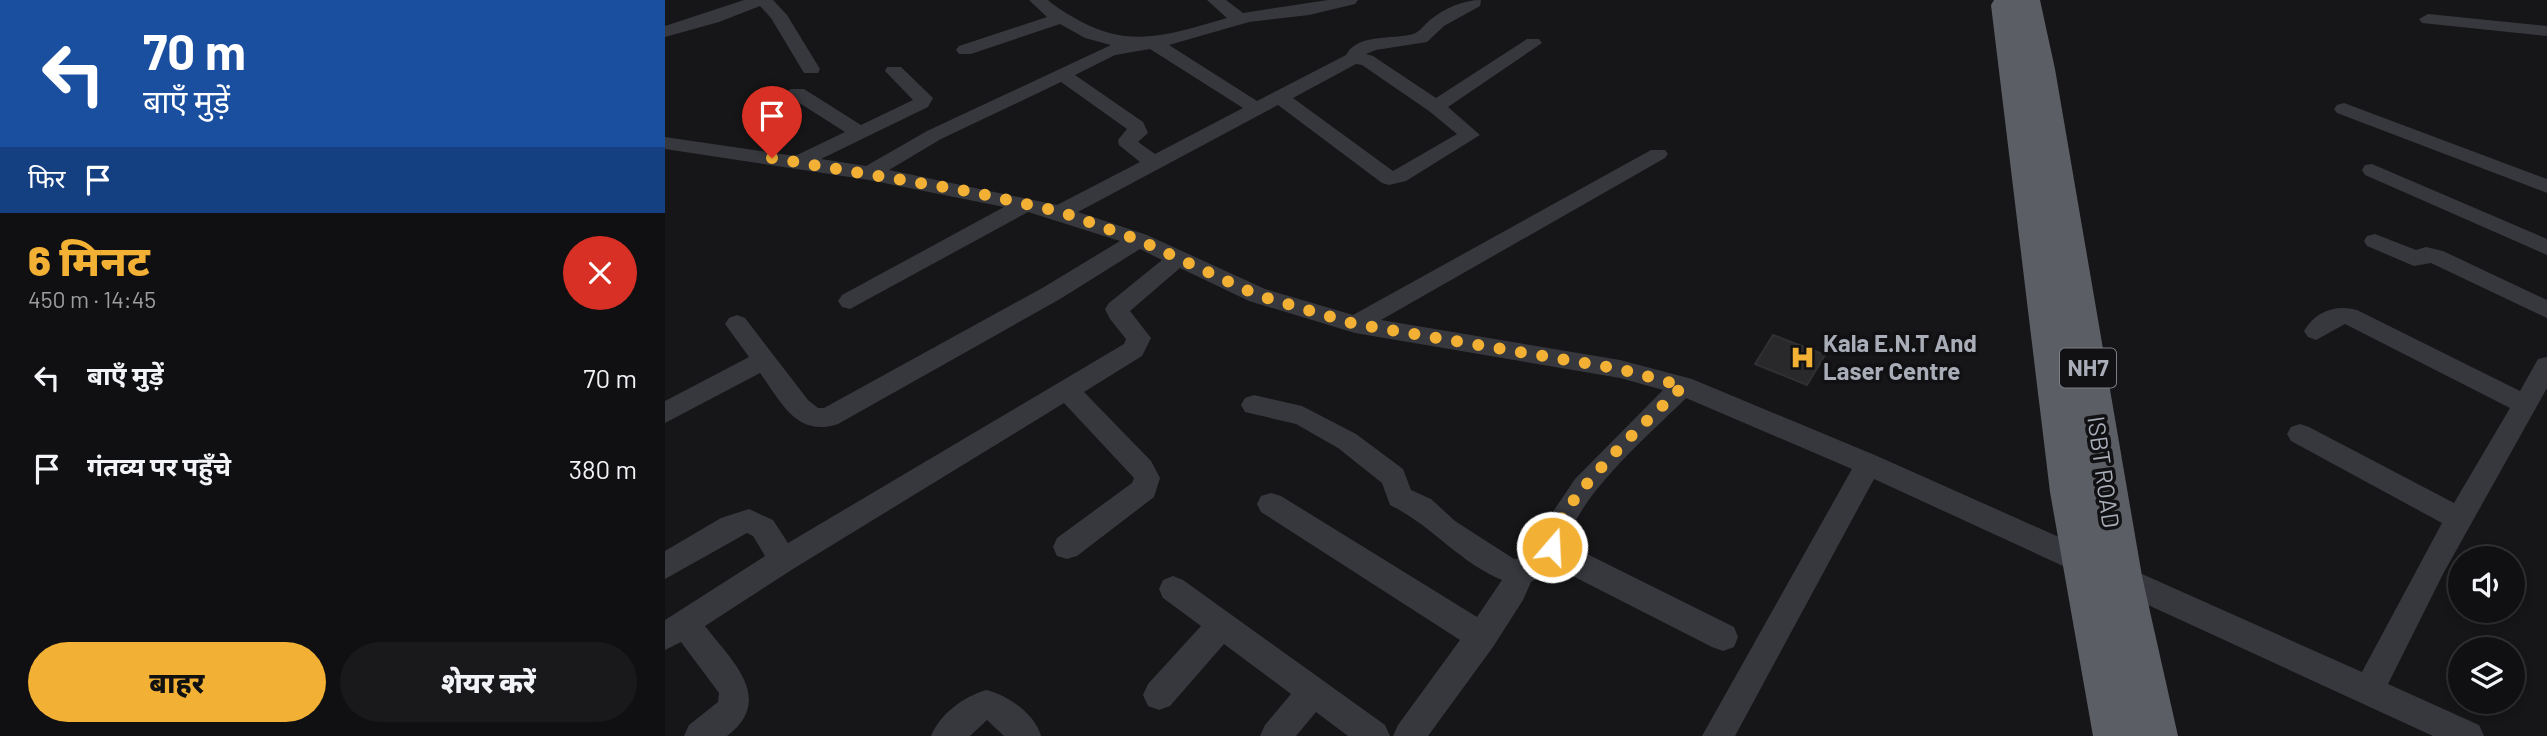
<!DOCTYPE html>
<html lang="hi">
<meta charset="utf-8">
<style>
body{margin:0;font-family:Barlow,"Noto Sans Devanagari",sans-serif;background:#19191b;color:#f1f3f6;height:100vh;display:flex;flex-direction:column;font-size:26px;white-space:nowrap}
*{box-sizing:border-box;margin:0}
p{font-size:23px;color:#9c9d9f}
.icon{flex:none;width:38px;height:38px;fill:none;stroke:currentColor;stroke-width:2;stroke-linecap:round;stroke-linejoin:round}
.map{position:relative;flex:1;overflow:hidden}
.drawer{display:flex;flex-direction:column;background:#101012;width:665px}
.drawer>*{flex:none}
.banner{background:#1a4fa0;color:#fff;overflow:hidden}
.tools{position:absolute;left:1783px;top:546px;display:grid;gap:14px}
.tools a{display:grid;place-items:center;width:77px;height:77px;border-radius:50%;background:#101012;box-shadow:0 4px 10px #0003,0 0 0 2px #303032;font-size:35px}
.pin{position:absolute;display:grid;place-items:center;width:60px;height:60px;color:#fff;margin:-72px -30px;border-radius:50% 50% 50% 0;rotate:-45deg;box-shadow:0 0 7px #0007}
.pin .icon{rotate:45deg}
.me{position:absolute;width:77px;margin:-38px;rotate:19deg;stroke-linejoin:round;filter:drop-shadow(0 0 5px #0008)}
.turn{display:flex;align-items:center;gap:24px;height:147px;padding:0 28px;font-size:32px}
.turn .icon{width:91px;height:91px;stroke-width:2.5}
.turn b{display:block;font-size:49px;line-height:60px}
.then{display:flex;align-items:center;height:66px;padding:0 28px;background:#0003;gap:14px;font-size:26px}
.round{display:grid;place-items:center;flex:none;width:74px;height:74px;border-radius:37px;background:#19191b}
.overview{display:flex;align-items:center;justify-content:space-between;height:119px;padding:0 28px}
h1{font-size:42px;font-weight:800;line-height:52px;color:#f2b134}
.cta{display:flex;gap:14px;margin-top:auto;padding:14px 28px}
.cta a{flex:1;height:80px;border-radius:42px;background:#f2b134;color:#111;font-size:28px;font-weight:800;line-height:80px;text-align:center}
.cta a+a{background:#19191b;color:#f1f3f6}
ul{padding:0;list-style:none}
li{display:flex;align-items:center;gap:21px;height:91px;padding:0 28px}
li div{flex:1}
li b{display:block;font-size:26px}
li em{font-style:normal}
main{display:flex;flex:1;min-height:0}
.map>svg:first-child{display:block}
.building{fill:#29292c;stroke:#303034;stroke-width:2}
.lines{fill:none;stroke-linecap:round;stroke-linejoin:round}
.minor{fill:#37383d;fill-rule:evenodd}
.trunk{fill:#5b5e65;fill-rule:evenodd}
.route{stroke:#f2b134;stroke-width:12;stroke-dasharray:0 21.6}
.labels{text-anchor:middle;stroke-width:7;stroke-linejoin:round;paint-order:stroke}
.shield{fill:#111113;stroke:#7b7e86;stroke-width:2}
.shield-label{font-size:23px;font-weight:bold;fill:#a8adb8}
.poi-label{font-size:24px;font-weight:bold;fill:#a8adb8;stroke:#111113;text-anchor:start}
.street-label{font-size:24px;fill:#a8adb8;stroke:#111113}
</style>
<main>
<section class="drawer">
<div class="banner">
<div class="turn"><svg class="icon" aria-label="left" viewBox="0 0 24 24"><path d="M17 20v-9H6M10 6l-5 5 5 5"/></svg><div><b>70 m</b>बाएँ मुड़ें</div></div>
<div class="then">फिर<svg class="icon" aria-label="arrive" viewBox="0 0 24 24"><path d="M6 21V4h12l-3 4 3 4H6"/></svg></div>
</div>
<div class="overview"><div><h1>6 मिनट</h1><p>450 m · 14:45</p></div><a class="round" style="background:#d93025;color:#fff"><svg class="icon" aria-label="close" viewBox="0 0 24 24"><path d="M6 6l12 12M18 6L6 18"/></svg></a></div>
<ul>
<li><svg class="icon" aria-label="left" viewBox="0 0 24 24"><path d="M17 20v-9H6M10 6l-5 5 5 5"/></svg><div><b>बाएँ मुड़ें</b></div><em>70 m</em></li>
<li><svg class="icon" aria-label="arrive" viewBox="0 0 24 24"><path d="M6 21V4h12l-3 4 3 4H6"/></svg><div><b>गंतव्य पर पहुँचे</b></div><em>380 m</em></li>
</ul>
<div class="cta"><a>बाहर</a><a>शेयर करें</a></div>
</section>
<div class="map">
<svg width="1882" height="736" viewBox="0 0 1882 736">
<rect width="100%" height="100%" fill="#161618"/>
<!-- building -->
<polygon class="building" points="1108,335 1160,355 1142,385 1090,364"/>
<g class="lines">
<!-- minor -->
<g class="minor">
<polygon points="79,0 108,0 122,15 155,69 153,73 139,73 106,18 95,6 54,22 0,37 0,26"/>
<path d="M364,0H383C393,9 403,14 415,21C468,50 508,33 562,18L542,0H561L578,13L663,0H693L690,4L644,15L584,22L504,45L592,101L681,55C693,33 727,40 748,34C755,32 760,24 765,20C780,8 798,0 816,0L815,6L779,26L762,42L711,50L701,54L708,56L771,98L862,39H874L877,43L783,107L815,135L741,181L724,185L717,183L613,105L413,212L482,235L600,289L688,315L986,150H1000L1003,154L1000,158L716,320L955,360L1027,379L1212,456L1697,672L1777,523L1626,441L1622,434L1626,427L1635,424L1644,427L1789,503L1845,408L1680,324L1651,340L1643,337L1639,331C1650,311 1672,304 1692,310L1855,391L1873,359L1882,357V388L1778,574L1723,684L1814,725L1819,736H1768L1209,479L1070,736H1037L1187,469L1021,398C987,432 911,497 902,544L1069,627L1073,637L1069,647L1058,651L1047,647L890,567L866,582L858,600L828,647L763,736H728L733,725L795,640L596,512L592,504L596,496L606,493L616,496L812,617L837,580C795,563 765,524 725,505L717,483L673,448L631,424L580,412L576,405L580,398L589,395L637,406L691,434L738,469L746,490L766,499L790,521L849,559L859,558L873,547L881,522L910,479L998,390L955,378L690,333L584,301L515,268L465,311L486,338L477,356L419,392L486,461L495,478L489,497L412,556L402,559L392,556L388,547L392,538L467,483L469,478L399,403L128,569L40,626C66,660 111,699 62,736H19L24,725L53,702L54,693L16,642L0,650V620L100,556L88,536L82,533L0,579V551L56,518L84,509L108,520L123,543L459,344L461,339L445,319L440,309L444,303L497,260L475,249L395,299L173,424C132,438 116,402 95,373L0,423V401L84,357L60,324L64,318L72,315L80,318L143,400L153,408H159L379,287L455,241L363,212L185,309L177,307L173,301L177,295L339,207L204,180L0,149V137L130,156L180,132L125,97L123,93L125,89H139L196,125L248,100L220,71L222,67H236L268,98L263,107L156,159L201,166L262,131L446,45L420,38L395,24L306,54H294L291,50L294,46L382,17ZM485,49L578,108L490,154L473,142L483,133L478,122L410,75L450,55ZM691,64L697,65L764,111L792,134L728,171L628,98ZM396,82L462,129L453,140L454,145L475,162L392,205L224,170L276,139Z"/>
<polygon points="1763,14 1882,26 1882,36 1757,23 1754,19"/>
<polygon points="1679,103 1882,179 1882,193 1672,113 1669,109 1672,105"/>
<polygon points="1707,164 1882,239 1882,255 1700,175 1697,170 1700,165"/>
<polygon points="1710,234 1751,250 1761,247 1778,251 1882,300 1882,318 1766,263 1749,266 1702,246 1699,241 1702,236"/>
<polygon points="508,576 518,580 720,725 725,736 683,736 651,712 631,736 595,736 600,725 626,694 559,644 505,706 494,710 483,706 478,695 483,684 536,626 498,598 494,589 498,580"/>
<path d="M321,690C343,695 370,714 376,736H339L322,720L305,736H266C275,714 298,697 321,690Z"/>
</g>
<!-- trunk -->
<polygon class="trunk" points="1329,0 1375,0 1390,69 1477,576 1513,736 1428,736 1385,492 1326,5"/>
</g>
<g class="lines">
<!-- route -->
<path class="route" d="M107,158L308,192L396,212L474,240L592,295L690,324L955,369L1018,386C988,416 885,507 887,547"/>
</g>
<!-- icons -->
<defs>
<symbol id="hospital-bare" viewBox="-9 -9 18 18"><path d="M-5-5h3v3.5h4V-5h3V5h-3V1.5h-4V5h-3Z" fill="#f2b134" stroke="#111113" stroke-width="2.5" paint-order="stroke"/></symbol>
</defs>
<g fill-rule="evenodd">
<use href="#hospital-bare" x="1120" y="340" width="35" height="35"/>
</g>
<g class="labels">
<!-- shield labels -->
<rect class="shield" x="1395" y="348.5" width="56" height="39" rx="5"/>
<g class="shield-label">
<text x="1423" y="376">NH7</text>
</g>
<!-- poi labels -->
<g class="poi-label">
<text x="1158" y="352">Kala E.N.T And<tspan x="1158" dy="28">Laser Centre</tspan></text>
</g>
<!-- street labels -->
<g class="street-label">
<text transform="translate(1438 472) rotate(82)" y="8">ISBT ROAD</text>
</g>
</g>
</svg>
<div class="tools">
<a><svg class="icon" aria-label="sound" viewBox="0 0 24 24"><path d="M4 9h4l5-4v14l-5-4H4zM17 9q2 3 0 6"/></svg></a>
<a><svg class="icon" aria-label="layers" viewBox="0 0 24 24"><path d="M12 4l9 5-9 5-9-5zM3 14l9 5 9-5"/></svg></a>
</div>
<div class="pin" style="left:107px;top:158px;background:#d93025"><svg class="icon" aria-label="arrive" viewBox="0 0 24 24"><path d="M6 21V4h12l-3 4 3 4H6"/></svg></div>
<svg class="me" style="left:887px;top:547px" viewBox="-20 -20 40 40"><circle r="17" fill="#f2b134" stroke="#fff" stroke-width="3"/><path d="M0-11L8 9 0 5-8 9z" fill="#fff"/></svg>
</div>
</main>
